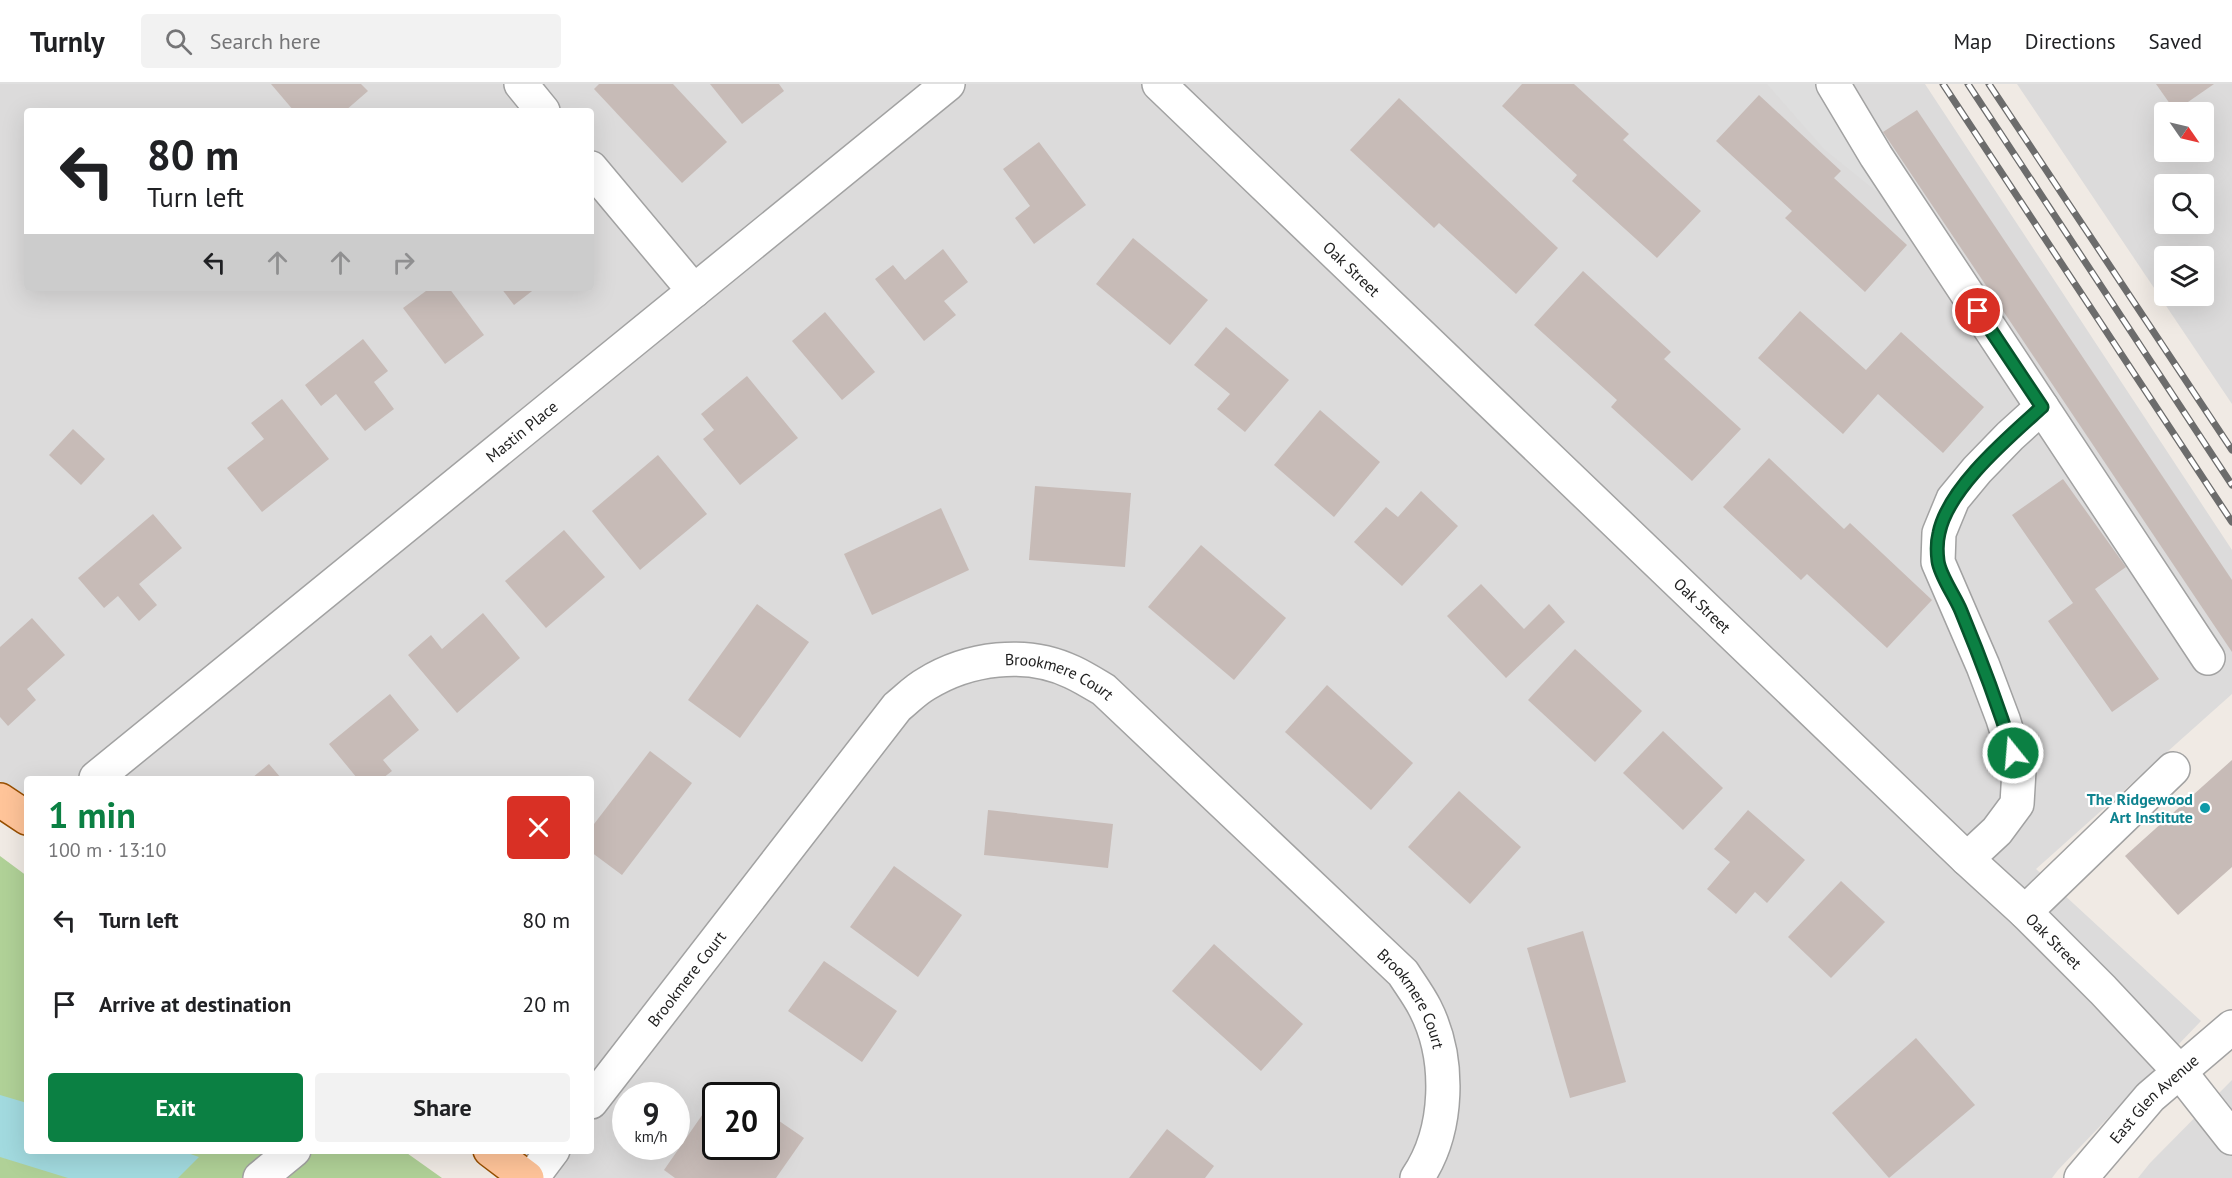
<!DOCTYPE html>
<meta charset="utf-8">
<style>
body{margin:0;font-family:"PT Sans",sans-serif;background:#f2f2f2;color:#202124;height:100vh;display:flex;flex-direction:column;font-size:22px;white-space:nowrap}
*{box-sizing:border-box;margin:0}
p{font-size:20px;color:#757577}
.icon{flex:none;width:33px;height:33px;fill:none;stroke:currentColor;stroke-width:2;stroke-linecap:round;stroke-linejoin:round}
.map{position:relative;flex:1;overflow:hidden}
.panel{position:absolute;left:24px;top:692px;width:570px;height:378px;display:flex;flex-direction:column;background:#fff;border-radius:6px;box-shadow:0 6px 24px #0002}
.panel>*{flex:none}
.banner{position:absolute;left:24px;top:24px;width:570px;height:183px;border-radius:6px;box-shadow:0 6px 24px #0002;background:#fff;color:#202124;overflow:hidden}
.needle{width:39px;rotate:124deg}
.buttons{position:absolute;left:2154px;top:18px;display:grid;gap:12px}
.buttons a{display:grid;place-items:center;width:60px;height:60px;border-radius:6px;background:#fff;box-shadow:0 6px 24px #0002;font-size:30px}
.speed{position:absolute;left:612px;top:998px;display:flex;gap:12px;font-size:30px;font-weight:700;text-align:center}
.speed>*{display:grid;place-content:center;width:78px;height:78px;border-radius:50%;background:#fff;box-shadow:0 6px 24px #0002;line-height:1}
.speed small{font-size:15px;font-weight:400}
.speed .limit{border:3px solid #111;border-radius:9px;background:#fff;color:#111}
.pin{position:absolute;display:grid;place-items:center;width:51px;height:51px;color:#fff;margin:-26px;border:3px solid #fff;border-radius:50%;box-shadow:0 2px 6px #0007}
.me{position:absolute;width:66px;margin:-33px;rotate:343deg;stroke-linejoin:round;filter:drop-shadow(0 0 4px #0008)}
.turn{display:flex;align-items:center;gap:21px;height:126px;padding:0 24px;font-size:27px}
.turn .icon{width:78px;height:78px;stroke-width:2.5}
.turn b{display:block;font-size:42px;line-height:51px}
.lanes{display:flex;align-items:center;height:57px;padding:0 24px;background:#0003;justify-content:center;gap:30px;direction:ltr}
.lanes .off{opacity:.35}
.round{display:grid;place-items:center;flex:none;width:63px;height:63px;border-radius:6px;background:#f2f2f2}
.summary{display:flex;align-items:center;justify-content:space-between;height:102px;padding:0 24px}
h1{font-size:36px;font-weight:800;line-height:45px;color:#0b8043}
.button{display:flex;gap:12px;margin-top:auto;padding:12px 24px}
.button a{flex:1;height:69px;border-radius:6px;background:#0b8043;color:#fff;font-size:24px;font-weight:800;line-height:69px;text-align:center}
.button a+a{background:#f2f2f2;color:#202124}
ul{padding:0;list-style:none}
li{display:flex;align-items:center;gap:18px;height:84px;padding:0 24px}
li div{flex:1}
li b{display:block;font-size:22px}
li em{font-style:normal}
header{display:flex;align-items:center;gap:36px;box-sizing:border-box;height:84px;padding:0 30px;background:#fff;border-bottom:2px solid #e0e0e0}
header strong{font-size:28px}
nav{display:flex;gap:33px;margin-inline-start:auto;font-size:21px}
.search{width:420px;height:54px;background:#f2f2f2;display:flex;align-items:center;gap:15px;box-sizing:border-box;padding:0 21px;border-radius:6px;color:#757577;font-size:22px}
.map>svg:first-child{display:block}
.residential{fill:#dcdbdb;fill-rule:evenodd}
.forest{fill:#b0d197}
.parking{fill:#dedede}
.water{fill:#a2dadf}
.building{fill:#c7bbb7}
.lines{fill:none;stroke-linecap:round;stroke-linejoin:round}
.minor-casing{stroke:#a2a2a2;stroke-width:36}
.major-casing{stroke:#984f00;stroke-width:36}
.minor{stroke:#fff;stroke-width:33}
.major{stroke:#ffc499;stroke-width:33}
.rail-casing{stroke:#6c6c6c;stroke-width:7}
.rail{stroke:#fff;stroke-width:4.5;stroke-dasharray:14;stroke-linecap:butt}
.route-casing{stroke:#07532c;stroke-width:15}
.route{stroke:#0b8043;stroke-width:10}
.culture-dot{fill:#0f9aa8;stroke:#fff;stroke-width:2}
.labels{text-anchor:middle;stroke-width:4.5;stroke-linejoin:round;paint-order:stroke}
.street-label{font-size:16px;fill:#1e1e1e;stroke:#fff}
.culture-label{font-size:16px;font-weight:bold;fill:#0d838f;stroke:#fff;text-anchor:end}
</style>
<header>
<strong>Turnly</strong>
<div class="search"><svg class="icon" aria-label="search" viewBox="0 0 24 24"><circle cx="10" cy="10" r="6"/><path d="M15 15l6 6"/></svg>Search here</div>
<nav><a>Map</a><a>Directions</a><a>Saved</a></nav>
</header>
<div class="map">
<svg width="2232" height="1094" viewBox="0 0 2232 1094">
<rect width="100%" height="100%" fill="#f0eae4"/>
<!-- residential -->
<g class="residential">
<path d="M0,0H1925L2232,466V610L2036,785L2201,937L2058,1086L2052,1094H556L520,1067L591,1066V694H27V715L0,697ZM27,27H591V204H27ZM626,1011H676V1062H626ZM716,1011H766V1062H716Z"/>
<path d="M2017,0H2232V321V320ZM2164,28H2204V68H2164ZM2164,100H2204V140H2164ZM2164,172H2204V212H2164Z"/>
<polygon points="2232,996 2232,1094 2138,1094 2150,1079"/>
</g>
<!-- forest -->
<polygon class="forest" points="0,772 27,792 27,1066 404,1067 442,1094 0,1094"/>
<!-- parking -->
<polygon class="parking" points="1767,0 1815,0 1922,144 1824,65"/>
<!-- water -->
<polygon class="water" points="0,1011 27,1019 27,1066 179,1066 199,1073 178,1094 68,1094 0,1073"/>
<!-- building -->
<g class="building">
<polygon points="271,0 361,0 368,7 345,27 294,27"/>
<polygon points="599,0 673,0 727,58 682,99 594,5"/>
<polygon points="710,0 779,0 784,7 742,40"/>
<polygon points="1522,0 1574,0 1629,50 1623,56 1701,127 1657,174 1572,97 1577,91 1502,22"/>
<polygon points="2156,0 2214,0 2175,27"/>
<polygon points="1759,11 1841,87 1834,94 1907,161 1865,208 1785,134 1792,127 1716,57"/>
<polygon points="1399,14 1558,164 1516,210 1439,139 1434,144 1350,66"/>
<polygon points="1917,26 2232,496 2232,568 1883,48"/>
<polygon points="1039,58 1086,121 1034,160 1015,134 1030,122 1003,85"/>
<polygon points="1133,154 1208,216 1170,261 1096,200"/>
<polygon points="943,165 968,198 944,217 956,231 924,257 875,195 893,181 905,196"/>
<polygon points="1583,187 1671,268 1664,275 1741,345 1692,397 1611,323 1617,316 1534,241"/>
<polygon points="430,204 449,204 484,251 445,280 403,224"/>
<polygon points="501,204 536,204 514,221"/>
<polygon points="1800,227 1866,286 1901,248 1984,323 1943,369 1878,310 1843,350 1758,274"/>
<polygon points="825,228 875,288 842,316 792,257"/>
<polygon points="1226,243 1289,296 1245,348 1217,325 1230,310 1194,281"/>
<polygon points="363,255 388,287 374,298 394,325 365,347 336,310 321,322 305,301"/>
<polygon points="747,292 798,354 740,401 703,355 714,346 701,330"/>
<polygon points="282,315 329,375 262,428 227,384 264,355 251,339"/>
<polygon points="1320,326 1380,378 1334,433 1274,381"/>
<polygon points="73,345 105,375 81,401 49,371"/>
<polygon points="658,371 707,430 640,486 592,427"/>
<polygon points="1769,374 1844,445 1850,439 1932,516 1887,564 1807,490 1801,496 1723,423"/>
<polygon points="2063,395 2126,483 2095,505 2159,595 2112,628 2048,537 2073,519 2012,431"/>
<polygon points="1035,402 1131,409 1125,483 1029,476"/>
<polygon points="1421,407 1458,442 1402,502 1354,458 1386,423 1398,433"/>
<polygon points="941,424 969,486 872,531 844,470"/>
<polygon points="153,430 182,464 139,500 157,521 139,537 118,512 104,524 78,494"/>
<polygon points="564,446 605,493 546,544 505,497"/>
<polygon points="1201,461 1286,534 1234,596 1148,523"/>
<polygon points="1481,500 1524,545 1549,520 1565,538 1506,594 1447,532"/>
<polygon points="757,520 809,558 740,654 688,616"/>
<polygon points="483,529 520,574 457,629 408,571 431,551 442,565"/>
<polygon points="32,534 65,571 27,605 36,616 8,642 0,633 0,563"/>
<polygon points="1575,565 1642,627 1595,678 1528,616"/>
<polygon points="1327,601 1413,679 1371,726 1285,648"/>
<polygon points="390,610 419,646 383,676 392,687 383,694 357,694 329,660"/>
<polygon points="1663,647 1723,704 1683,746 1623,689"/>
<polygon points="650,667 692,699 622,791 591,768 591,744"/>
<polygon points="2232,676 2232,783 2178,831 2125,772"/>
<polygon points="269,680 281,694 252,694"/>
<polygon points="1459,707 1521,763 1470,820 1408,763"/>
<polygon points="988,726 1113,740 1108,784 984,771"/>
<polygon points="1748,726 1805,776 1767,819 1755,808 1736,830 1707,805 1730,778 1714,765"/>
<polygon points="894,782 962,831 918,893 850,843"/>
<polygon points="1841,797 1885,838 1831,894 1788,853"/>
<polygon points="1583,847 1626,998 1570,1014 1527,864"/>
<polygon points="1214,860 1303,940 1261,987 1172,907"/>
<polygon points="824,877 897,927 862,978 788,927"/>
<polygon points="1916,954 1975,1021 1889,1094 1832,1029"/>
<polygon points="724,998 742,1011 716,1011"/>
<polygon points="716,1011 716,1062 766,1062 766,1028 804,1054 776,1094 675,1094 664,1086"/>
<polygon points="1167,1045 1214,1082 1205,1094 1129,1094"/>
</g>
<g class="lines">
<defs>
<g id="minor">
<polyline points="521,0 543,27"/>
<path id="s1" d="M1159,0L1967,775L2025,828L2103,906L2180,988L2232,1054"/>
<polyline points="1833,0 1876,72 2208,574"/>
<polyline points="591,84 694,207"/>
<path id="s2" d="M96,694L948,0"/>
<polyline points="1967,775 1997,747 2017,720 2019,686 2003,635 1983,582 1938,478 1939,449 1953,415 1977,386 2010,352 2042,323"/>
<polyline points="2025,828 2173,685"/>
<path id="s3" d="M591,1018L897,623C906,616 915,606 926,600C968,574 1026,566 1072,588C1083,593 1094,600 1104,606L1403,889C1410,900 1419,912 1425,924C1451,975 1449,1047 1417,1094"/>
<polyline points="260,1094 294,1066"/>
<polyline points="532,1094 553,1066"/>
<path id="s4" d="M2081,1094L2150,1013L2232,943"/>
</g>
<g id="major">
<polyline points="0,716 27,734"/>
<polyline points="490,1066 527,1094"/>
</g>
</defs>
<!-- minor casing -->
<use href="#minor" class="minor-casing"/>
<!-- major casing -->
<use href="#major" class="major-casing"/>
<!-- minor -->
<use href="#minor" class="minor"/>
<!-- major -->
<use href="#major" class="major"/>
<defs>
<g id="rail">
<polyline points="1943,0 2232,438"/>
<polyline points="1968,0 2232,401"/>
<polyline points="1989,0 2232,366"/>
</g>
</defs>
<!-- rail casing -->
<use href="#rail" class="rail-casing"/>
<!-- rail -->
<use href="#rail" class="rail"/>
</g>
<g class="lines">
<defs>
<path id="route" d="M1978,227L2042,323C2009,353 1948,404 1939,449C1937,457 1937,469 1938,477C1940,492 1955,512 1961,527C1980,573 1998,621 2013,669"/>
</defs>
<!-- route casing -->
<use href="#route" class="route-casing"/>
<!-- route -->
<use href="#route" class="route"/>
</g>
<!-- markers -->
<circle class="culture-dot" cx="2205" cy="724" r="6"/>
<g class="labels">
<!-- street labels -->
<g class="street-label">
<text dy="6" stroke="none"><textPath href="#s1" startOffset="267">Oak Street</textPath></text>
<text dy="6" stroke="none"><textPath href="#s2" startOffset="549">Mastin Place</textPath></text>
<text dy="6" stroke="none"><textPath href="#s1" startOffset="753">Oak Street</textPath></text>
<text dy="6" stroke="none"><textPath href="#s3" startOffset="678">Brookmere Court</textPath></text>
<text dy="6" stroke="none"><textPath href="#s1" startOffset="1239">Oak Street</textPath></text>
<text dy="6" stroke="none"><textPath href="#s3" startOffset="156">Brookmere Court</textPath></text>
<text dy="6" stroke="none"><textPath href="#s3" startOffset="1164">Brookmere Court</textPath></text>
<text dy="6" stroke="none"><textPath href="#s4" startOffset="108">East Glen Avenue</textPath></text>
</g>
<!-- culture labels -->
<g class="culture-label">
<text x="2193" y="721">The Ridgewood<tspan x="2193" dy="18">Art Institute</tspan></text>
</g>
</g>
</svg>
<div class="buttons">
<a><svg class="needle" viewBox="-14 -14 28 28"><path d="M0-13l5 13h-10z" fill="#e53935"/><path d="M0 13l5-13h-10z" fill="#757577"/></svg></a>
<a><svg class="icon" aria-label="search" viewBox="0 0 24 24"><circle cx="10" cy="10" r="6"/><path d="M15 15l6 6"/></svg></a>
<a><svg class="icon" aria-label="layers" viewBox="0 0 24 24"><path d="M12 4l9 5-9 5-9-5zM3 14l9 5 9-5"/></svg></a>
</div>
<div class="speed"><div>9<small>km/h</small></div><div class="limit">20</div></div>
<div class="pin" style="left:1978px;top:227px;background:#d93025"><svg class="icon" aria-label="arrive" viewBox="0 0 24 24"><path d="M6 21V4h12l-3 4 3 4H6"/></svg></div>
<svg class="me" style="left:2013px;top:669px" viewBox="-20 -20 40 40"><circle r="17" fill="#0b8043" stroke="#fff" stroke-width="3"/><path d="M0-11L8 9 0 5-8 9z" fill="#fff"/></svg>
<div class="banner">
<div class="turn"><svg class="icon" aria-label="left" viewBox="0 0 24 24"><path d="M17 20v-9H6M10 6l-5 5 5 5"/></svg><div><b>80 m</b>Turn left</div></div>
<div class="lanes"><svg class="icon" aria-label="left" viewBox="0 0 24 24"><path d="M17 20v-9H6M10 6l-5 5 5 5"/></svg><svg class="icon off" aria-label="ahead" viewBox="0 0 24 24"><path d="M12 20V5M6 11l6-6 6 6"/></svg><svg class="icon off" aria-label="ahead" viewBox="0 0 24 24"><path d="M12 20V5M6 11l6-6 6 6"/></svg><svg class="icon off" aria-label="right" viewBox="0 0 24 24"><path d="M7 20v-9h11M14 6l5 5-5 5"/></svg></div>
</div>
<section class="panel">
<div class="summary"><div><h1>1 min</h1><p>100 m · 13:10</p></div><a class="round" style="background:#d93025;color:#fff"><svg class="icon" aria-label="close" viewBox="0 0 24 24"><path d="M6 6l12 12M18 6L6 18"/></svg></a></div>
<ul>
<li><svg class="icon" aria-label="left" viewBox="0 0 24 24"><path d="M17 20v-9H6M10 6l-5 5 5 5"/></svg><div><b>Turn left</b></div><em>80 m</em></li>
<li><svg class="icon" aria-label="arrive" viewBox="0 0 24 24"><path d="M6 21V4h12l-3 4 3 4H6"/></svg><div><b>Arrive at destination</b></div><em>20 m</em></li>
</ul>
<div class="button"><a>Exit</a><a>Share</a></div>
</section>
</div>
